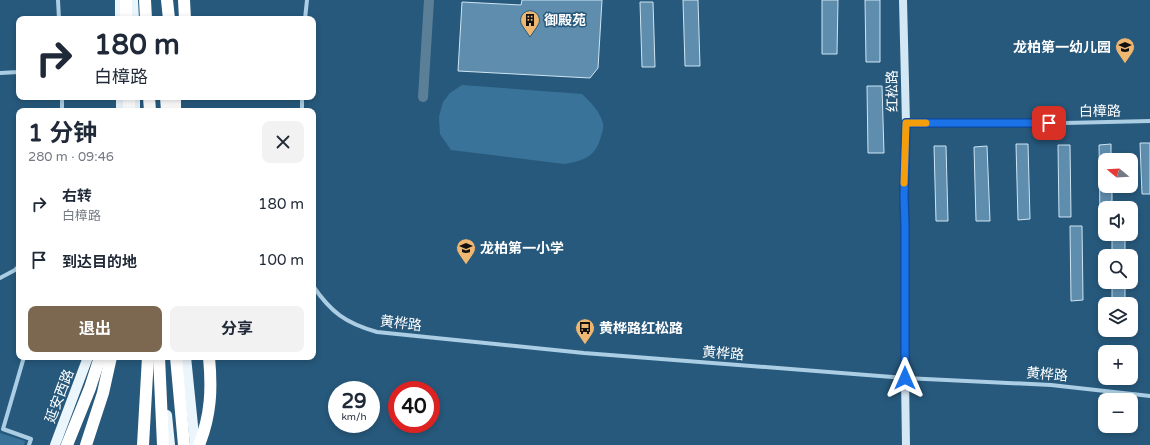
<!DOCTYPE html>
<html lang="zh">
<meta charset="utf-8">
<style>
body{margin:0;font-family:"Varela Round","Noto Sans SC",sans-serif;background:#f2f2f3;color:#1f2937;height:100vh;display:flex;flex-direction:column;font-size:15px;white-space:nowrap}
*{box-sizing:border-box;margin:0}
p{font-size:13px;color:#747a83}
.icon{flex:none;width:22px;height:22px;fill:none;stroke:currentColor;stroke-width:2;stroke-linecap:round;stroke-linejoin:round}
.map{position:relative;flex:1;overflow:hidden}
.side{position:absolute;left:16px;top:108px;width:300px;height:252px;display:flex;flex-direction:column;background:#fff;border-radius:8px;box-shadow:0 2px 6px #0003}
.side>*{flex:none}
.banner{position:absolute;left:16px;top:16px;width:300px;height:84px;border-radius:8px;box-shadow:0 2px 6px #0003;background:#fff;color:#1f2937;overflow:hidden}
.needle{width:26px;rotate:288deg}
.fabs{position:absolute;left:1098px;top:153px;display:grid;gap:8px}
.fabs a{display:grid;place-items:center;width:40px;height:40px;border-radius:8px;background:#fff;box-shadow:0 2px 6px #0003;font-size:20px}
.speed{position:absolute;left:328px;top:381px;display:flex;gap:8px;font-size:20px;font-weight:700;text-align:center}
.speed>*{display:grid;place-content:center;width:52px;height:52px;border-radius:50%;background:#fff;box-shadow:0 2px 6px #0003;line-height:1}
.speed small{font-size:10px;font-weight:400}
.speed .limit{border:6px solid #d22;background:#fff;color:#111}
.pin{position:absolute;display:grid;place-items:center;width:34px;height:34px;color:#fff;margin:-17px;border-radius:8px;box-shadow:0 2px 6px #0006}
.me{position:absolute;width:44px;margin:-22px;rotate:0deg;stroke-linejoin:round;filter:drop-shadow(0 0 3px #0008)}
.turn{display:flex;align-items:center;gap:14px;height:84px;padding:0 12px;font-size:18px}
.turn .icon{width:52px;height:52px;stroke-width:2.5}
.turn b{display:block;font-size:28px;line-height:34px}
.round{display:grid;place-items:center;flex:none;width:42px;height:42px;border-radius:8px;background:#f2f2f3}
.overview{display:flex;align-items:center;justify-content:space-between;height:68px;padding:0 12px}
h1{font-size:24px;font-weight:700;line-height:30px}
.button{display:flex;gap:8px;margin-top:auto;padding:8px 12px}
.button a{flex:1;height:46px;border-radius:8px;background:#7c6851;color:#fff;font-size:16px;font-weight:700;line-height:46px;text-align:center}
.button a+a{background:#f2f2f3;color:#1f2937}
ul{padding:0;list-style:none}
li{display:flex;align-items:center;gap:12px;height:56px;padding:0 12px}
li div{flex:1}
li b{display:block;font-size:15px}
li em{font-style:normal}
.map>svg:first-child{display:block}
.green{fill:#3a739a}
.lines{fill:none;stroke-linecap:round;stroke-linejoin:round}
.canal{stroke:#5b7f97;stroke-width:10}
.building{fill:#5f8dad;stroke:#cee5f4}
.street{stroke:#abcee4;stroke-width:4}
.secondary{stroke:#d4e7f4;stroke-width:8}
.primary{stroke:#ebf5fc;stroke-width:10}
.highway{stroke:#fff;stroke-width:12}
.route-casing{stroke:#114b97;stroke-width:10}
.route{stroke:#1a73e8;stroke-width:7}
.slow{stroke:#f59e0b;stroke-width:7}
.labels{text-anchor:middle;stroke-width:3;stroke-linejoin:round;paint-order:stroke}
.poi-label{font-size:14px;font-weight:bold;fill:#fff;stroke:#27597c;text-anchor:start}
.street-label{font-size:14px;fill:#fff;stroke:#27597c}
</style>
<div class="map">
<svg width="1150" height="445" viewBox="0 0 1150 445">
<rect width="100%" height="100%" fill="#27597c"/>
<!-- green -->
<g class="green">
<path d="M462,85L582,94C590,102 601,112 603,124C604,128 602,133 601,136C596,157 583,161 564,164L451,150L440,134L439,117L443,102L450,93Z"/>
<polygon points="0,433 25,441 24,445 0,445"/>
</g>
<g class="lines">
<!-- canal -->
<polyline class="canal" points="423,97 429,0"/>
</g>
<!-- building -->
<g class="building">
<polygon points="522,0 602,0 598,68 590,78 458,71 462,2 521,5"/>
<polygon points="683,0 698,0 700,66 685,66"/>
<polygon points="822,0 838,0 837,54 822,54"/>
<polygon points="865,0 880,0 880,62 866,62"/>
<polygon points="640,2 653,2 655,67 642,67"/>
<polygon points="867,86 882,86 884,153 868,153"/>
<polygon points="1140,143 1150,143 1150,194 1142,194"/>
<polygon points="1016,144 1028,144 1030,219 1018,220"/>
<polygon points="1111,144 1111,160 1105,160 1105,186 1112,186 1112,208 1105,208 1105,218 1100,218 1099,145"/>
<polygon points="1058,145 1070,145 1071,217 1059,217"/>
<polygon points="934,146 946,146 948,221 936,221"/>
<polygon points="987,146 990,221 976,221 974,147"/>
<polygon points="1070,226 1082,226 1083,300 1071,301"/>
<rect x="1112" y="234" width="13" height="22"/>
<rect x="1112" y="282" width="13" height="17"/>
</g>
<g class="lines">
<!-- street -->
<g class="street">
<polyline points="58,0 59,19"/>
<polyline points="305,19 307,0"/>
<polyline points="0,73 19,72"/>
<polyline points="62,97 62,111"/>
<polyline points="302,111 302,97"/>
<polyline points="906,123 1065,123 1150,121"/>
<polyline points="0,278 15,270 19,266"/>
<path d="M313,286C331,312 345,323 377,332L584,353L905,378L1051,385L1150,396"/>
<polyline points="24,357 3,429 31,439 29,445"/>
</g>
<!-- secondary -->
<polyline class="secondary" points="903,0 906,123 904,197 905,227 905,378 906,445"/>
<!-- primary -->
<g class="primary">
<polyline points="120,0 120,19"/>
<polyline points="133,0 134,19"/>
<polyline points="121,97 121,111"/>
<polyline points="135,97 135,111"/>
<polyline points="186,357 195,445"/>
<polyline points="167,415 170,445"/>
<polyline points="55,445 88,357"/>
</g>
<!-- highway -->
<g class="highway">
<polyline points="126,0 126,19"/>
<polyline points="145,0 146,19"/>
<polyline points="167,0 169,19"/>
<polyline points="184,0 185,19"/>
<polyline points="129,97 129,111"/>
<polyline points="149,97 150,111"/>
<polyline points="166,97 167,111"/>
<polyline points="175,97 175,111"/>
<polyline points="159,357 163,445"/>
<polyline points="176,357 184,445"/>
<polyline points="67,445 90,388 100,357"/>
<polyline points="86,445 103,393 111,357"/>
<polyline points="143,445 148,357"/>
<path d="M199,445C211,415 212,389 209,357"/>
</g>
</g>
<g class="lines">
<defs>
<polyline id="route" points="905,378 905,227 904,197 906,123 1049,123"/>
</defs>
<!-- route casing -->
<use href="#route" class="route-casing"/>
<!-- route -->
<use href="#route" class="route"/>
<!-- slow -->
<polyline class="slow" points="904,183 906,123 926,123"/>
</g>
<!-- icons -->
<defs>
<symbol id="building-pin" viewBox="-11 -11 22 30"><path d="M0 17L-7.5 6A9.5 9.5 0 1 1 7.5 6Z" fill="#edb671" stroke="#27597c"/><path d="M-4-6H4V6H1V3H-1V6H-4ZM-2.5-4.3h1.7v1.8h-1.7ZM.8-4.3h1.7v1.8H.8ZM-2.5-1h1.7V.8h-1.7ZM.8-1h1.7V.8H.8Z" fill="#111"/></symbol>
<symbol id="school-pin" viewBox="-11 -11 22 30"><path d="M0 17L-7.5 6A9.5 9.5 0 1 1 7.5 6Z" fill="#edb671" stroke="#27597c"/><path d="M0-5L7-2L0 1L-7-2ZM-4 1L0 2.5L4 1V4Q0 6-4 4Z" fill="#111"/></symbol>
<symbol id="bus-pin" viewBox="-11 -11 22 30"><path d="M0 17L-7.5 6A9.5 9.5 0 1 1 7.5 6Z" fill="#edb671" stroke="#27597c"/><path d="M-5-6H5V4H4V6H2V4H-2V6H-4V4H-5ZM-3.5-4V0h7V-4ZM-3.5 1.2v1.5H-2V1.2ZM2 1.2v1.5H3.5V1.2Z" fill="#111"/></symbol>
</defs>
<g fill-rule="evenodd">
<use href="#building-pin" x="519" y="9" width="22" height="30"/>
<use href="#school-pin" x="1114" y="36" width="22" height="30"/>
<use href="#school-pin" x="455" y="237" width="22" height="30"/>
<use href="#bus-pin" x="574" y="317" width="22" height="30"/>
</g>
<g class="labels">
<!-- poi labels -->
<g class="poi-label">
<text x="544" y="25">御殿苑</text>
<text x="1111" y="52" text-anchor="end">龙柏第一幼儿园</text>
<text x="480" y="253">龙柏第一小学</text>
<text x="599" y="333">黄桦路红松路</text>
</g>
<!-- street labels -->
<g class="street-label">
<text transform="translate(892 91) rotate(-91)" y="5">红松路</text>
<text transform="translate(1100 111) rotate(-1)" y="5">白樟路</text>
<text transform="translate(401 323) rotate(7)" y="5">黄桦路</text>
<text transform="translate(723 353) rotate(4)" y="5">黄桦路</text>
<text transform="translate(1047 374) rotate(5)" y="5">黄桦路</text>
<text transform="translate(59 396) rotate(-69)" y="5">延安西路</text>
</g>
</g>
</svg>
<div class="fabs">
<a><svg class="needle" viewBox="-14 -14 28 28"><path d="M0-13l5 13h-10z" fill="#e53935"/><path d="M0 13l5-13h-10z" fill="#747a83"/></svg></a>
<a><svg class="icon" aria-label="sound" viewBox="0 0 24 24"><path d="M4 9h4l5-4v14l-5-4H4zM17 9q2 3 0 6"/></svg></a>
<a><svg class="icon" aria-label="search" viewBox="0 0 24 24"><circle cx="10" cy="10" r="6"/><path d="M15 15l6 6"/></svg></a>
<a><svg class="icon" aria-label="layers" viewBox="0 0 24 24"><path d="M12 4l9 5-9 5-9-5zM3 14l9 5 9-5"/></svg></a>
<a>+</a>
<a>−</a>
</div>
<div class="speed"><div>29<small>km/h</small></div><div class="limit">40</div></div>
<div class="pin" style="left:1049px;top:123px;background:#d93025"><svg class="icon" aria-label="arrive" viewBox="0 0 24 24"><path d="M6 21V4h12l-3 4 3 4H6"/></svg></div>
<svg class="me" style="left:905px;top:378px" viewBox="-20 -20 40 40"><path d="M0-17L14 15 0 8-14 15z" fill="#1a73e8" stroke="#fff" stroke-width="4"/></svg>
<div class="banner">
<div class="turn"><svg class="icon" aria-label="right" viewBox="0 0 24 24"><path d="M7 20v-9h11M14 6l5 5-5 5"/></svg><div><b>180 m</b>白樟路</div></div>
</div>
<section class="side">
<div class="overview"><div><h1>1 分钟</h1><p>280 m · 09:46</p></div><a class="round"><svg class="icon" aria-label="close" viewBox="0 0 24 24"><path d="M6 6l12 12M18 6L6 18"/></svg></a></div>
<ul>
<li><svg class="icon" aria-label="right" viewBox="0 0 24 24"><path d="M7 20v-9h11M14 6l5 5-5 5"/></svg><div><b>右转</b><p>白樟路</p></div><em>180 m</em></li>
<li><svg class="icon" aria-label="arrive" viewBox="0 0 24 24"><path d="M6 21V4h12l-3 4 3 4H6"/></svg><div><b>到达目的地</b></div><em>100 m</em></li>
</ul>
<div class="button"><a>退出</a><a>分享</a></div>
</section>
</div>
